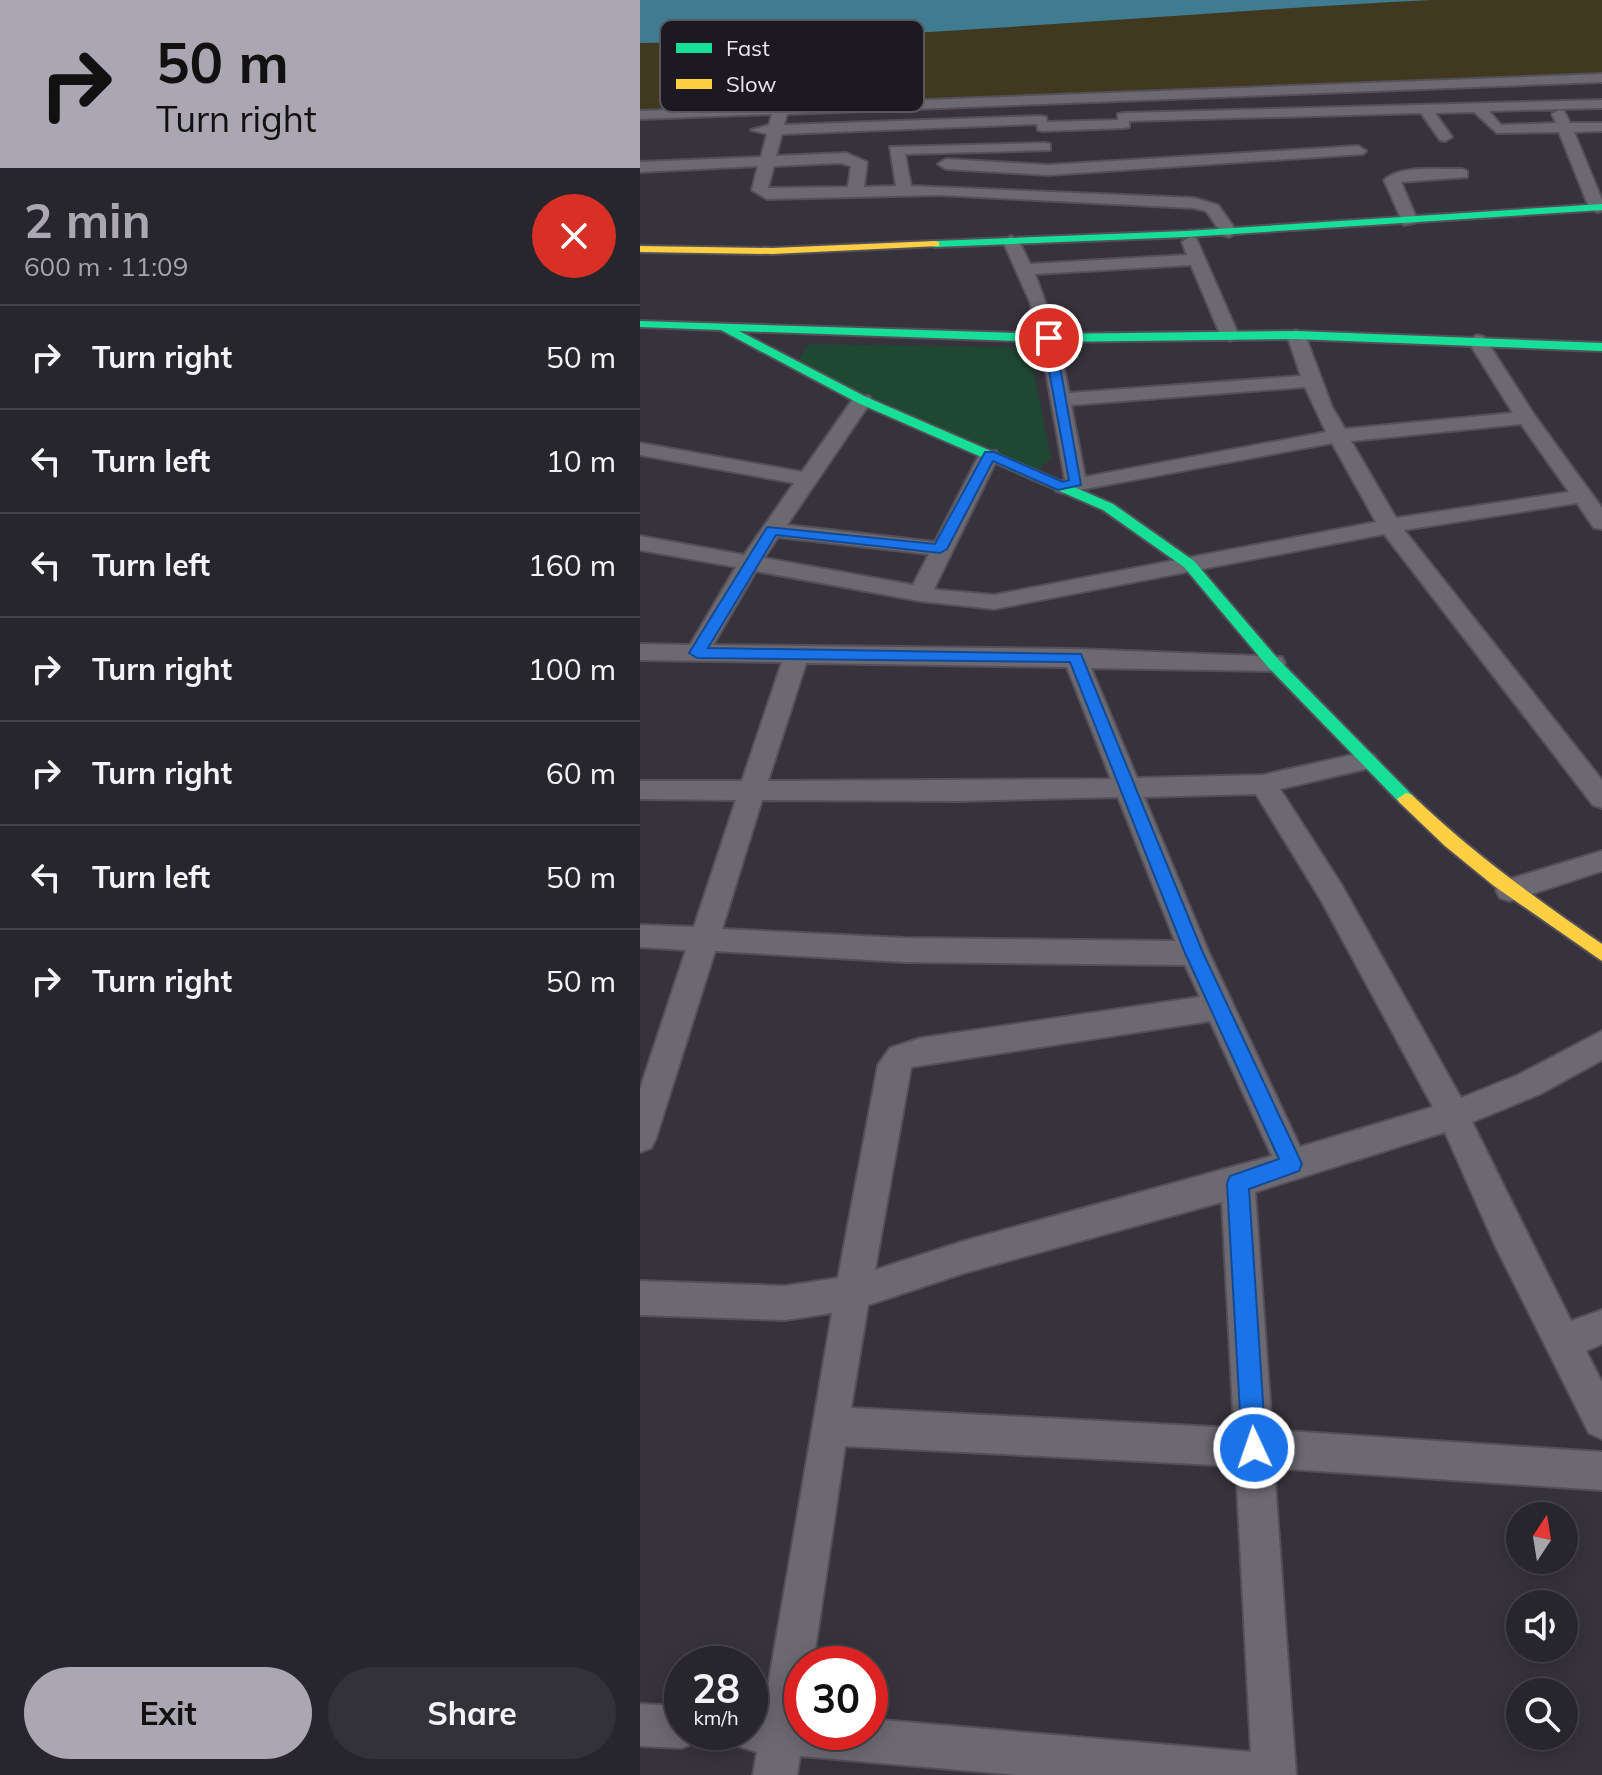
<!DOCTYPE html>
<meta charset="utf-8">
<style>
body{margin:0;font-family:Mulish,sans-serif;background:#343239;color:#f1f3f6;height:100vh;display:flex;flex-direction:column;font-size:30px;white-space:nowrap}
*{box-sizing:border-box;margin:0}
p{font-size:26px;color:#a5a5aa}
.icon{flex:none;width:44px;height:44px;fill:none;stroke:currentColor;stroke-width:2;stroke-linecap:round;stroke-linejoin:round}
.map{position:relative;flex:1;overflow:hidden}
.sheet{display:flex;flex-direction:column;background:#28262d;width:640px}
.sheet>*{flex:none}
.hud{background:#aaa7b2;color:#111;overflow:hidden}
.needle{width:52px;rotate:12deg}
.fabs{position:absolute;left:866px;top:1502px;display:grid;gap:16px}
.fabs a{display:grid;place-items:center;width:72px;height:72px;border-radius:50%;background:#28262d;box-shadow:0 4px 20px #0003,0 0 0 2px #444349;font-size:40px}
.speed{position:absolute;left:24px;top:1646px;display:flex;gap:16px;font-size:40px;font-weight:700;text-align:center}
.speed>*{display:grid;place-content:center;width:104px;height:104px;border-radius:50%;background:#28262d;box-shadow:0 4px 20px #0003,0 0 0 2px #444349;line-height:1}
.speed small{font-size:20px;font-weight:400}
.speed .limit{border:12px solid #d22;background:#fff;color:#111}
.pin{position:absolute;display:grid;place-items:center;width:68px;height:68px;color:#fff;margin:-34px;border:4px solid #fff;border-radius:50%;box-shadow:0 2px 8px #0007}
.me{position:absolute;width:88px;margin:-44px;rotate:357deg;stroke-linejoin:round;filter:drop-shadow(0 0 6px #0008)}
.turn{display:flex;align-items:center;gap:28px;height:168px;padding:0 24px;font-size:36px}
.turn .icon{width:104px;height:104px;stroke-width:2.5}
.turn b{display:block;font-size:56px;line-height:68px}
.round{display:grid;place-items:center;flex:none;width:84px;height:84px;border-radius:42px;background:#343239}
.summary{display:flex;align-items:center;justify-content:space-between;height:136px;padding:0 24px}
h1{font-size:48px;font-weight:700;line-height:60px;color:#aaa7b2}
.primary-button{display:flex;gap:16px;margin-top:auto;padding:16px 24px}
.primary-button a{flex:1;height:92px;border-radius:48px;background:#aaa7b2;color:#111;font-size:32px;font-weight:700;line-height:92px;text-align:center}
.primary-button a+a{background:#343239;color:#f1f3f6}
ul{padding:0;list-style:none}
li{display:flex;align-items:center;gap:24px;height:104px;padding:0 24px;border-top:2px solid #444349}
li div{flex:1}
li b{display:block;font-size:30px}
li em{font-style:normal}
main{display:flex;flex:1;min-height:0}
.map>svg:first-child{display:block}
.green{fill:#1f4832}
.sand{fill:#41391f}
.water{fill:#3f7c92}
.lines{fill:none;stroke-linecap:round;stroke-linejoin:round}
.street-casing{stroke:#535059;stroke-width:4}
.fast-casing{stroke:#535059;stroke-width:4}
.slow-casing{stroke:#535059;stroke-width:4}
.street{fill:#6c6971;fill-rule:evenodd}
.fast{fill:#16e098;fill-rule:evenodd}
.slow{fill:#ffcf43;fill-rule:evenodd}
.route{fill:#1a73e8;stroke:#114b97;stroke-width:2}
.key{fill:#1c1921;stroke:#5a565f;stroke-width:2}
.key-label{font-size:22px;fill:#e9e6f1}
</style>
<main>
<section class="sheet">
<div class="hud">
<div class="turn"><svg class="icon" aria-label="right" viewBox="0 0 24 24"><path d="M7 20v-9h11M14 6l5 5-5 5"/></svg><div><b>50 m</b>Turn right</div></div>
</div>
<div class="summary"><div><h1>2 min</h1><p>600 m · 11:09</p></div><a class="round" style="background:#d93025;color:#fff"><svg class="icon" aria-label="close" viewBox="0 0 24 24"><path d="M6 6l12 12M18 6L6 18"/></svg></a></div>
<ul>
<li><svg class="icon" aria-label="right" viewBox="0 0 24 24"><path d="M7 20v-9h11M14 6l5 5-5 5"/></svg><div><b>Turn right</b></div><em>50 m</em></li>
<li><svg class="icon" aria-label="left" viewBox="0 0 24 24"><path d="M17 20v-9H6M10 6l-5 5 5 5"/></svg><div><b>Turn left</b></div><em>10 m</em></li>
<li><svg class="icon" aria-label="left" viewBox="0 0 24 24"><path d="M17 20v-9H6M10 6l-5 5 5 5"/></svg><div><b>Turn left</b></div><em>160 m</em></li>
<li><svg class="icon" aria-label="right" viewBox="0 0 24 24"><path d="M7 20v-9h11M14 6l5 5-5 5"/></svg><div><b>Turn right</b></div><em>100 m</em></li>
<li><svg class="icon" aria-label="right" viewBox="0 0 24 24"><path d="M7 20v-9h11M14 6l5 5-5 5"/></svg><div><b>Turn right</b></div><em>60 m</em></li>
<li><svg class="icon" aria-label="left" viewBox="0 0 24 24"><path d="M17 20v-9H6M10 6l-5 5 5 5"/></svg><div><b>Turn left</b></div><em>50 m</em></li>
<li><svg class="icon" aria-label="right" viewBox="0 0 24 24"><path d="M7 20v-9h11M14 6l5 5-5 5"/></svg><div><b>Turn right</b></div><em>50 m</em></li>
</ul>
<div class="primary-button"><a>Exit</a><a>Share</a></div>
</section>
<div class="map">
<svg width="962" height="1775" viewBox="0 0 962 1775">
<rect width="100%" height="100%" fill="#36333c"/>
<!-- green -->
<polygon class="green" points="169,344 389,348 411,459 395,471 155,366"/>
<!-- sand -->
<polygon class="sand" points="0,0 962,0 962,81 0,116"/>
<!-- water -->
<path class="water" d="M0,0H792C528,13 265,40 0,43Z"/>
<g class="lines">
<defs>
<g id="street">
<path d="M962,74V82L147,114L144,125L401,116L406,117L407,122L478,120V114L483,113L962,100V108L849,111L861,125L916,123L912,114L919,110L924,111L930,123H962V131L934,132L962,200V211L957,212L949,207L919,132L857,133L834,112L795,113L812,137L805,141L800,140L781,113L489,121V127L484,128L403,131L398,130L397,124L142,134L136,156L206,153L227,162L224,187L256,186L250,147L405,143L410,144V150L265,154L271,186L554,198L578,205L597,232L589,237L583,235L566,211L553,208L299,195L127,199L112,190L118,166L0,172V162L121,157L127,134L111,130L129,125L132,114L0,119V111ZM200,163L211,166L208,187L128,188L134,166Z"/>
<polygon points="718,146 726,151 723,154 408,175 306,169 298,164 306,159 408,165"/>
<path d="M822,169L827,171V177L761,182L778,222L764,225L744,180C762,164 799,170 822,169Z"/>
<path d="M371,236L379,241L390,264L547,255L542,242L550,237L556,238L599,336L590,341L581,336L551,265L395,274L418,338L429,393L661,376L647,335L656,330L665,335L692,407L705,429L873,413L828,341L837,335L844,337L895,416L962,508V529L954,528L937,503L764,530L962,780V808L953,805L744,534L354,609L280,601L116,571L73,645L435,649L642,657L645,663L642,669L633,671L451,668L497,778L623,775L725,752L734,755L738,761L734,767L640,789L701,884L821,1098L878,1075L962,1031V1060L900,1094L832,1122L931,1321L962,1310V1344L946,1351L962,1382V1439L949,1433L855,1245L805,1132L615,1192L632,1430L962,1452V1490L634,1468L656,1775H379L160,1756L157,1775H113L117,1752L95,1745L89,1732H110V1709L124,1710L192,1313L145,1320L0,1315V1281L145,1286L198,1278L238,1065L250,1048L281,1038L560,997L545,965L264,962L75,951L16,1138L11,1148L0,1152V1089L46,950L0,947V925L54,927L96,800L0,799V781H102L142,662L0,660V644L50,645L96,567L0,550V536L104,555L154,483L0,455V443L162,472L215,396H229L232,400L147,525L295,542L339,455L342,451H356L359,455L294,589L300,590L354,595L736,522L692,443L423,493L416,491L413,487L416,483L425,480L400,338L390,302L363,241ZM665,387L686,432L445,477L431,405ZM881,424L929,492L756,518L711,441ZM138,537L289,554L273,585L124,558ZM166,663L427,667L471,779L128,781ZM616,794L681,900L793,1107L660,1147L569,953L504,797ZM478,797L535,941L264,938L82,929L122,800L320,801ZM570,1021L632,1156L324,1241L235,1270L271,1067ZM582,1202L594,1428L211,1408L228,1305L324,1273ZM205,1446L596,1466L611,1752L230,1719V1732H162V1664H173Z"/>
<polygon points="962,851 962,871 870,901 860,898 856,890 860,882"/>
<polygon points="0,1704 42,1706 42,1732 61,1732 57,1742 42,1748 0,1746"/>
</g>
<g id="fast">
<polygon points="962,204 962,210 546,237 295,247 290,244 295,241 546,231"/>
<polygon points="0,321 409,334 656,331 962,343 962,351 656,339 409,342 99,331 226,397 473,504 554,561 638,659 772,795 775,799 766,805 760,803 628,667 544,567 463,510 218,403 81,330 0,327"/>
</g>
<g id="slow">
<polygon points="295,241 299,242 299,246 132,254 0,252 0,246 132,248"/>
<path d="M766,793L772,795C830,851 895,898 962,944V961L854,886L805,846L760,803L757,799Z"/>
</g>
</defs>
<!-- street casing -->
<use href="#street" class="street-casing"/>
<!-- fast casing -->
<use href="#fast" class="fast-casing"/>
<!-- slow casing -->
<use href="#slow" class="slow-casing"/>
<!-- street -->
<use href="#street" class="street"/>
<!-- fast -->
<use href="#fast" class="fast"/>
<!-- slow -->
<use href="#slow" class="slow"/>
</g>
<!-- route -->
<polygon class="route" points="409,335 415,338 441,485 418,490 353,461 307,549 300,553 136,535 68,648 441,654 563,953 662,1164 659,1171 609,1189 626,1448 623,1456 614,1460 606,1456 602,1448 587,1183 590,1176 639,1159 545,953 430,662 57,658 49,653 127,527 295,544 345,452 354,452 423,482 429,480 403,338"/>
<!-- legend -->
<rect x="20" y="20" width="264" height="92" rx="12" class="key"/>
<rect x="36" y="43" width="36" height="10" fill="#16e098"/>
<rect x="36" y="79" width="36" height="10" fill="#ffcf43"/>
<g class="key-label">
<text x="86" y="56">Fast</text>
<text x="86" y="92">Slow</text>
</g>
</svg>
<div class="fabs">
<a><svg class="needle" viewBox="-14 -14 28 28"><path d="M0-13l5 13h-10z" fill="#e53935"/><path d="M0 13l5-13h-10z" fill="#a5a5aa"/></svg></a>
<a><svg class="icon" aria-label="sound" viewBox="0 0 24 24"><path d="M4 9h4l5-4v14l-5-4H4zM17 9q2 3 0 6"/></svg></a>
<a><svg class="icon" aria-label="search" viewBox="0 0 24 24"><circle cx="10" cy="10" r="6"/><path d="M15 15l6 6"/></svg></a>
</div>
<div class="speed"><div>28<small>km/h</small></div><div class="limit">30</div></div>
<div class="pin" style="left:409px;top:338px;background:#d93025"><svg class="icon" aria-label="arrive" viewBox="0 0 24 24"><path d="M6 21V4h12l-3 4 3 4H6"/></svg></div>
<svg class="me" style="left:614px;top:1448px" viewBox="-20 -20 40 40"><circle r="17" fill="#1a73e8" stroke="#fff" stroke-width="3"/><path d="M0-11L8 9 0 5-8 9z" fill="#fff"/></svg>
</div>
</main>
